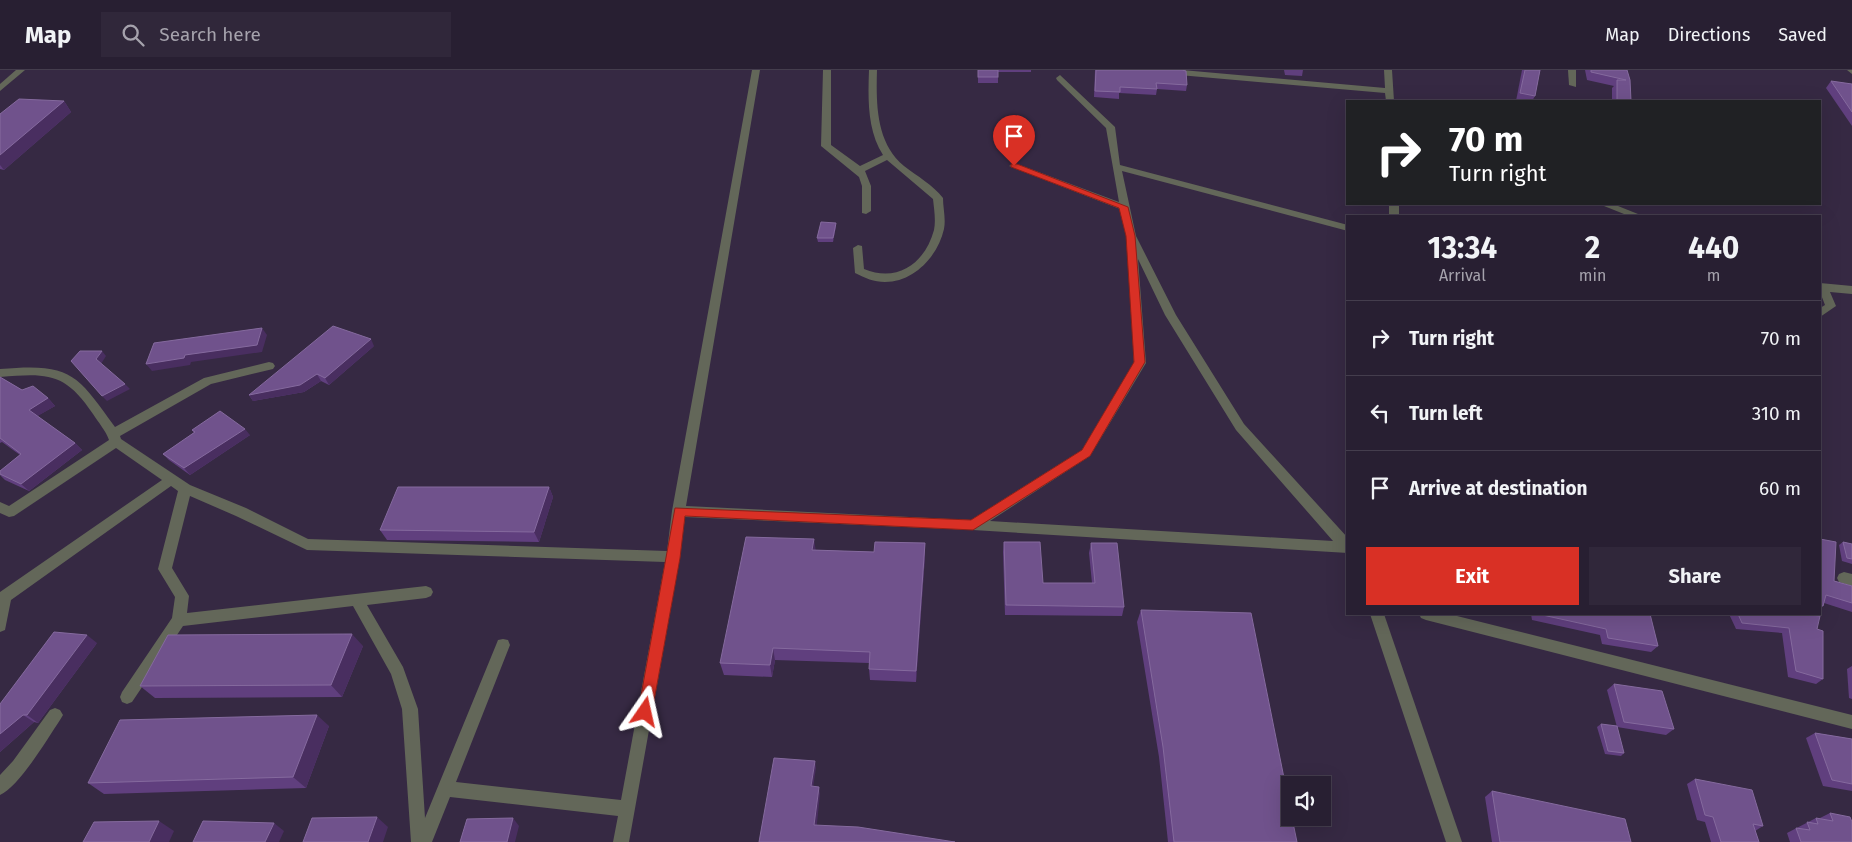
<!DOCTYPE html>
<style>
body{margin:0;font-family:"Fira Sans",sans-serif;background:#30273a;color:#f1f3f6;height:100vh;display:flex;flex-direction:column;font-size:19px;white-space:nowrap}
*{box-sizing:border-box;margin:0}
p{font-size:16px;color:#a5a2ac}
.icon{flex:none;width:28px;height:28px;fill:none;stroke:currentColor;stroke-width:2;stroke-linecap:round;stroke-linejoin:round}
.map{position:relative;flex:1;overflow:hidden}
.side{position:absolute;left:1346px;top:145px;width:475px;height:400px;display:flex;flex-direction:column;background:#281f32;border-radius:0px;box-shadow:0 5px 20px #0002,0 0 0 1px #443d4d}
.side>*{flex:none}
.guide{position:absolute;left:1346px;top:30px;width:475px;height:105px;border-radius:0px;box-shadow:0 5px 20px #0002,0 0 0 1px #443d4d;background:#202124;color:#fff;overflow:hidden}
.tools{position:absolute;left:1281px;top:706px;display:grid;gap:10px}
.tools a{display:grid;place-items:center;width:50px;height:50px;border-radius:0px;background:#281f32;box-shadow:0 5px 20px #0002,0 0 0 1px #443d4d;font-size:25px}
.pin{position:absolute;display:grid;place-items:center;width:42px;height:42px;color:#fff;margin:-51px -21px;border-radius:50% 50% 50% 0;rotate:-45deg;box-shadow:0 0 5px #0007}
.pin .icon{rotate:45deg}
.me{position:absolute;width:55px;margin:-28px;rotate:11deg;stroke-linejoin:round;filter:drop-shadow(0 0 4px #0008)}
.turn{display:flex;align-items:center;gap:18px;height:105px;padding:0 20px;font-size:22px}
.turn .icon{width:65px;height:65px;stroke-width:2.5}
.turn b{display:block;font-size:35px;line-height:42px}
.eta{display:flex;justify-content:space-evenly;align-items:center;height:85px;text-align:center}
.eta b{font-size:30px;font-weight:700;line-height:35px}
.action{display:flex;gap:10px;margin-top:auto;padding:10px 20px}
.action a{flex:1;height:58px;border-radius:0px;background:#d93025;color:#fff;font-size:20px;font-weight:700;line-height:58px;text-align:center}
.action a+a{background:#30273a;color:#f1f3f6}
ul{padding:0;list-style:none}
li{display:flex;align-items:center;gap:15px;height:75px;padding:0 20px;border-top:1px solid #443d4d}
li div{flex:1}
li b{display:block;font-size:19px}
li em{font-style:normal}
header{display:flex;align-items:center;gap:30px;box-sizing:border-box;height:70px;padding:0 25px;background:#281f32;border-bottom:1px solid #443d4d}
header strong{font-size:24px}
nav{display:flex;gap:28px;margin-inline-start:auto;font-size:18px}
.search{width:350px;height:45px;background:#30273a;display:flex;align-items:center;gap:12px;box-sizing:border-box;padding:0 18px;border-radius:0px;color:#a5a2ac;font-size:19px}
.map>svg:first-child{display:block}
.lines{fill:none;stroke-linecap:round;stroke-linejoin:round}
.minor{fill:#636759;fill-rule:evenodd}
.wall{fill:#603f7e}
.shaded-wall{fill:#492e60}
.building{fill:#70528c;stroke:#856a9e}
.route{fill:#d93025;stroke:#8d1f18}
</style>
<header>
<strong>Map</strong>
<div class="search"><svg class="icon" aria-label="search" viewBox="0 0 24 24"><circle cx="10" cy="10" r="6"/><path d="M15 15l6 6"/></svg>Search here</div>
<nav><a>Map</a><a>Directions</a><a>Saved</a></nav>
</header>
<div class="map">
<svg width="1852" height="772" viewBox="0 0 1852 772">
<rect width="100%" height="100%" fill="#362943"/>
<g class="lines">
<!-- minor -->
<g class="minor">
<polygon points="16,0 25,0 0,21 0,14"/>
<path d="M752,0H760L686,436L971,450L1082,380L1134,293L1127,169L1120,139L1009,96L1014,93L1017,94L1119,132L1106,58L1057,10L1056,8L1060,5L1115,57L1120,95L1348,155V161L1122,101L1136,166L1176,245L1244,354L1348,468V483L973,460L685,447L680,487L629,772H613L618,746L450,727L432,772H411L402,639L391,604L353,536L183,556L132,632L127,634L122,632L120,627L122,622L172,548L175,527L158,499L178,421L171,416L11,530L5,560L0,562V522L162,410L116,378L14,446L9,447L0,443V432L9,436L109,370C106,361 98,352 93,344C65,302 47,303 0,307V299C71,293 76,303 115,357L204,308L269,292L273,293L275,296L273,299L211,314L120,366L121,369L190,415L246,438L308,469L667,481L672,441ZM1138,189L1165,245L1236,360L1333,471L990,451L1090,386L1146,293ZM190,426L236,446L307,480L665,492L621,730L456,712L510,575L508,570L503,569L498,570L496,575L425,748L418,639L403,597L367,535L426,528L431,526L433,522L431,518L426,516L187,543L189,526L172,498Z"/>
<path d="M823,0H831V75L860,96L883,85C867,60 868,28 869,0H877C876,34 876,73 904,96C917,106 933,115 943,128C943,138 946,149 944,159C938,186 914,212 885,212C874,212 865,208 855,203L853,178L858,175L862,176L864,199C898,213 925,193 934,160C936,150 934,139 933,129L887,90L865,101L871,116V141L866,144L862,143V116L859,107L821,76Z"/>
<polygon points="1182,0 1385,18 1384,0 1392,0 1394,31 1386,31 1385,23 1179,5 1179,1"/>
<polygon points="1568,0 1576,0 1576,17 1569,15"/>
<polygon points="1847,0 1852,0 1852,4"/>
<rect x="1389" y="134" width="10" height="12"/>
<polygon points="1599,134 1613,134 1643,146 1629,146"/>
<polygon points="1820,213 1852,216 1852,224 1830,222 1836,236 1820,247 1820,238 1825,235 1820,222"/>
<polygon points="1844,502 1852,504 1852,516 1839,512 1837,508 1839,504"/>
<polygon points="1370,544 1384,544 1462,772 1446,772"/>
<polygon points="1419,544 1449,544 1852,645 1852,659 1426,550 1421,548"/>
<path d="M55,638L60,640L63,645L60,650C48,668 19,717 0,725V705L13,691L50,640Z"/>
</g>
</g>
<!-- wall -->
<g class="wall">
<polygon points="978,0 1031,0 1031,2 998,2 998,13 978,13"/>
<polygon points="1095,0 1182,0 1187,15 1186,21 1157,19 1156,25 1119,23 1119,29 1094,27"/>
<polygon points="1284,0 1303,0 1302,6 1285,5"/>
<polygon points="1522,0 1540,0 1535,26 1532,31 1516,31"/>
<polygon points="1585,0 1627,0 1631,31 1612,31 1612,18 1614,16 1587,10"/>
<polygon points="1831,11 1852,14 1852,56 1826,18"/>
<polygon points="64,31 71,42 4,100 0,99 0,44"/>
<polygon points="836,156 833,172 818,172 817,168"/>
<polygon points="374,276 329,315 321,311 304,322 253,331 249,325"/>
<polygon points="0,307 22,320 48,328 55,336 37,346 75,373 82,380 29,421 5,410 0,405 0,401 20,385 2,372 0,373"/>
<polygon points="192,360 250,365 190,405 169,390 163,384 194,363"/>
<polygon points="549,417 553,427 539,472 387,470 380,460"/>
<polygon points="1820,469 1834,511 1852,516 1852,542 1824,533 1823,536 1820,539"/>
<polygon points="1004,472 1043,513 1092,513 1089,483 1091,473 1124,537 1122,546 1005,545 1003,482"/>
<polygon points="1843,472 1852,474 1852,494 1842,491 1839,475"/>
<polygon points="925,473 925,486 916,612 870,610 869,599 869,593 775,590 772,607 724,605 720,593 815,480 874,482"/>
<polygon points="1141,540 1297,772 1168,772 1159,687 1137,552"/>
<polygon points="1531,544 1650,544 1658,576 1651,582 1602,574 1600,565 1532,550"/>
<polygon points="1729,544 1800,544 1817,559 1823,609 1816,614 1788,607 1782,563 1736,559"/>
<polygon points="97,573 38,653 34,652 0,682 0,634"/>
<polygon points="363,576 342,627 155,628 140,616"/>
<polygon points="1852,596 1852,629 1849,628 1847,599"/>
<polygon points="1614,614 1674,659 1666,665 1617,657 1607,620"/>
<polygon points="1601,654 1624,683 1621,686 1605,684 1597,657"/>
<polygon points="329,656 306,718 104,724 88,713"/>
<polygon points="1815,663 1852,669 1852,721 1823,716 1806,668"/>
<polygon points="1695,709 1763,756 1755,761 1759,772 1711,772 1705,752 1697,750 1687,714"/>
<polygon points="1492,721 1631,772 1492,772 1485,727"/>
<polygon points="1830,743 1852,772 1790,772 1787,763 1816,748 1821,749 1820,748"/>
</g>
<!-- shaded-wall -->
<g class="shaded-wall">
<polygon points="64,31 71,42 4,100 0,95 0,85"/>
<polygon points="836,153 836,156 833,172 833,168"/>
<polygon points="262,258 267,265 262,282 191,292 190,295 152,301 146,294"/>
<polygon points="371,269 374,276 329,315 325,308"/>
<polygon points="102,281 106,286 101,294 96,289"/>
<polygon points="317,304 321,311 304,322 253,331 249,325"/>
<polygon points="125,314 130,319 107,331 102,326"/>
<polygon points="48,328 55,336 36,347 29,340"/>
<polygon points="245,359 250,365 190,405 184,398"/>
<polygon points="75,373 82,380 29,421 21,414"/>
<polygon points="549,417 553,427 539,472 534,462"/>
<polygon points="814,469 816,482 812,480"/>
<polygon points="925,473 925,486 916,612 916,601"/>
<polygon points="352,564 363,576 342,627 331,615"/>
<polygon points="87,565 97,573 38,653 27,645"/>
<polygon points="773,578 775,590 772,607 770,595"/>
<polygon points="23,645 34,652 0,682 0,664"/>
<polygon points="317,645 329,656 306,718 293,707"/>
<polygon points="815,691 816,698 812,724 811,716"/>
<polygon points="819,717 820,724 816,763 814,755"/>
<polygon points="377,747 388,757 383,772 368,772"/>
<polygon points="513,748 519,756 515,772 507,772"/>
<polygon points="159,751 174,761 169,772 149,772"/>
<polygon points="274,753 284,761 279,772 265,772"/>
</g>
<!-- building -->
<g class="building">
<rect x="978" y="0" width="20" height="7"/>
<polygon points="1096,0 1182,0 1186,1 1187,15 1156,13 1157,19 1120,17 1120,22 1095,21"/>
<polygon points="1525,0 1540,0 1535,26 1520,23"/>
<polygon points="1591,0 1627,0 1630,10 1631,31 1617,31 1617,10 1626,10 1591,2"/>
<polygon points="1831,11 1852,14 1852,42"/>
<polygon points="19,29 64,31 0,85 0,44"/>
<polygon points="821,152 836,153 833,168 817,168"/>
<polygon points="333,256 371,269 325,308 317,304 300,315 249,325"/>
<polygon points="262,258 257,275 185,285 184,288 146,294 154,273"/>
<polygon points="80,281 102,281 96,289 125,314 102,326 71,291"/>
<polygon points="0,307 22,320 33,316 48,328 29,340 75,373 21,414 0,404 0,401 21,384 0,368"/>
<polygon points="220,341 245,359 184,398 163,384 195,362 192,360"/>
<polygon points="398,417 549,417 534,462 380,460"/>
<polygon points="746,467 814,469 812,480 874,482 875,472 925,473 916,601 869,599 870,582 773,578 770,595 720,593"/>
<polygon points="1820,469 1836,472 1834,511 1852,516 1852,533 1826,525 1823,536 1820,535"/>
<polygon points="1004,472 1040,472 1043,513 1095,513 1091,473 1117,473 1124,537 1006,535"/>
<polygon points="1843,472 1852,474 1852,489 1847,488"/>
<polygon points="1141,540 1251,543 1290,738 1290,748 1292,748 1297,772 1174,772 1163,677"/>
<polygon points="1538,544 1650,544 1658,576 1608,568 1606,559"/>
<polygon points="1738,544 1800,544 1820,546 1817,559 1823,561 1823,609 1796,601 1789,558 1742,553"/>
<polygon points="54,562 87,565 27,645 23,645 0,664 0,634"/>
<polygon points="352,564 331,615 140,616 168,565"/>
<polygon points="1614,614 1662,621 1674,659 1624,652"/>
<polygon points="317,645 293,707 88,713 120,650"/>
<polygon points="1601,654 1617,656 1624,683 1608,681"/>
<polygon points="1815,663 1852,669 1852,714 1832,710"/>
<polygon points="774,688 815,691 811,716 819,717 814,755 858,757 955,772 759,772"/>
<polygon points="1695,709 1752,720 1763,756 1753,754 1759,772 1721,772 1713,747 1705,745"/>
<polygon points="1492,721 1625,749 1631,772 1500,772"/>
<polygon points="1830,743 1850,747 1852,752 1852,772 1801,772 1796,758 1810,760 1807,752 1818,754 1816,748 1833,751"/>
<polygon points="377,747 368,772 303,772 312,748"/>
<polygon points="513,748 507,772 460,772 467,749"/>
<polygon points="159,751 149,772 83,772 94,752"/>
<polygon points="203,751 274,753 265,772 193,772"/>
</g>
<!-- route -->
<polygon class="route" points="1011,94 1017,94 1128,137 1135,166 1145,292 1090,386 973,460 685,446 680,488 652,642 650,647 645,649 640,647 638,642 675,438 971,450 1082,380 1134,292 1126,166 1119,138 1011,97"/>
</svg>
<div class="tools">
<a><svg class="icon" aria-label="sound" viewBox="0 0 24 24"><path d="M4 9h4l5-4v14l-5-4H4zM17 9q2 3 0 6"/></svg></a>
</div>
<div class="pin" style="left:1014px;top:96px;background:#d93025"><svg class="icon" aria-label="arrive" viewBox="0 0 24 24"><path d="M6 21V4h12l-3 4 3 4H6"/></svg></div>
<svg class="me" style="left:645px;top:642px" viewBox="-20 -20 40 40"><path d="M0-17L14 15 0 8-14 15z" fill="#d93025" stroke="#fff" stroke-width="4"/></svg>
<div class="guide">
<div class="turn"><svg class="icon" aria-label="right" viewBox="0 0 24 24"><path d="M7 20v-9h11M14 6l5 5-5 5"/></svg><div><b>70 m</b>Turn right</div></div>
</div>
<section class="side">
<div class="eta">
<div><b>13:34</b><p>Arrival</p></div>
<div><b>2</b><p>min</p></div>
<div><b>440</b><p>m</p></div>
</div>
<ul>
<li><svg class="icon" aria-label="right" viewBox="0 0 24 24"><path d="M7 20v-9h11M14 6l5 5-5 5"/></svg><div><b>Turn right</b></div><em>70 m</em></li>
<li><svg class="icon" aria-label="left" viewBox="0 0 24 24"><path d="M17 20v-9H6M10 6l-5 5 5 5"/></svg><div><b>Turn left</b></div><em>310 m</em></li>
<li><svg class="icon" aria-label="arrive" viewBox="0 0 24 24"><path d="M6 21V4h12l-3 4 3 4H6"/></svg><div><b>Arrive at destination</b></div><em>60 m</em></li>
</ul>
<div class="action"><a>Exit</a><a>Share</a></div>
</section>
</div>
